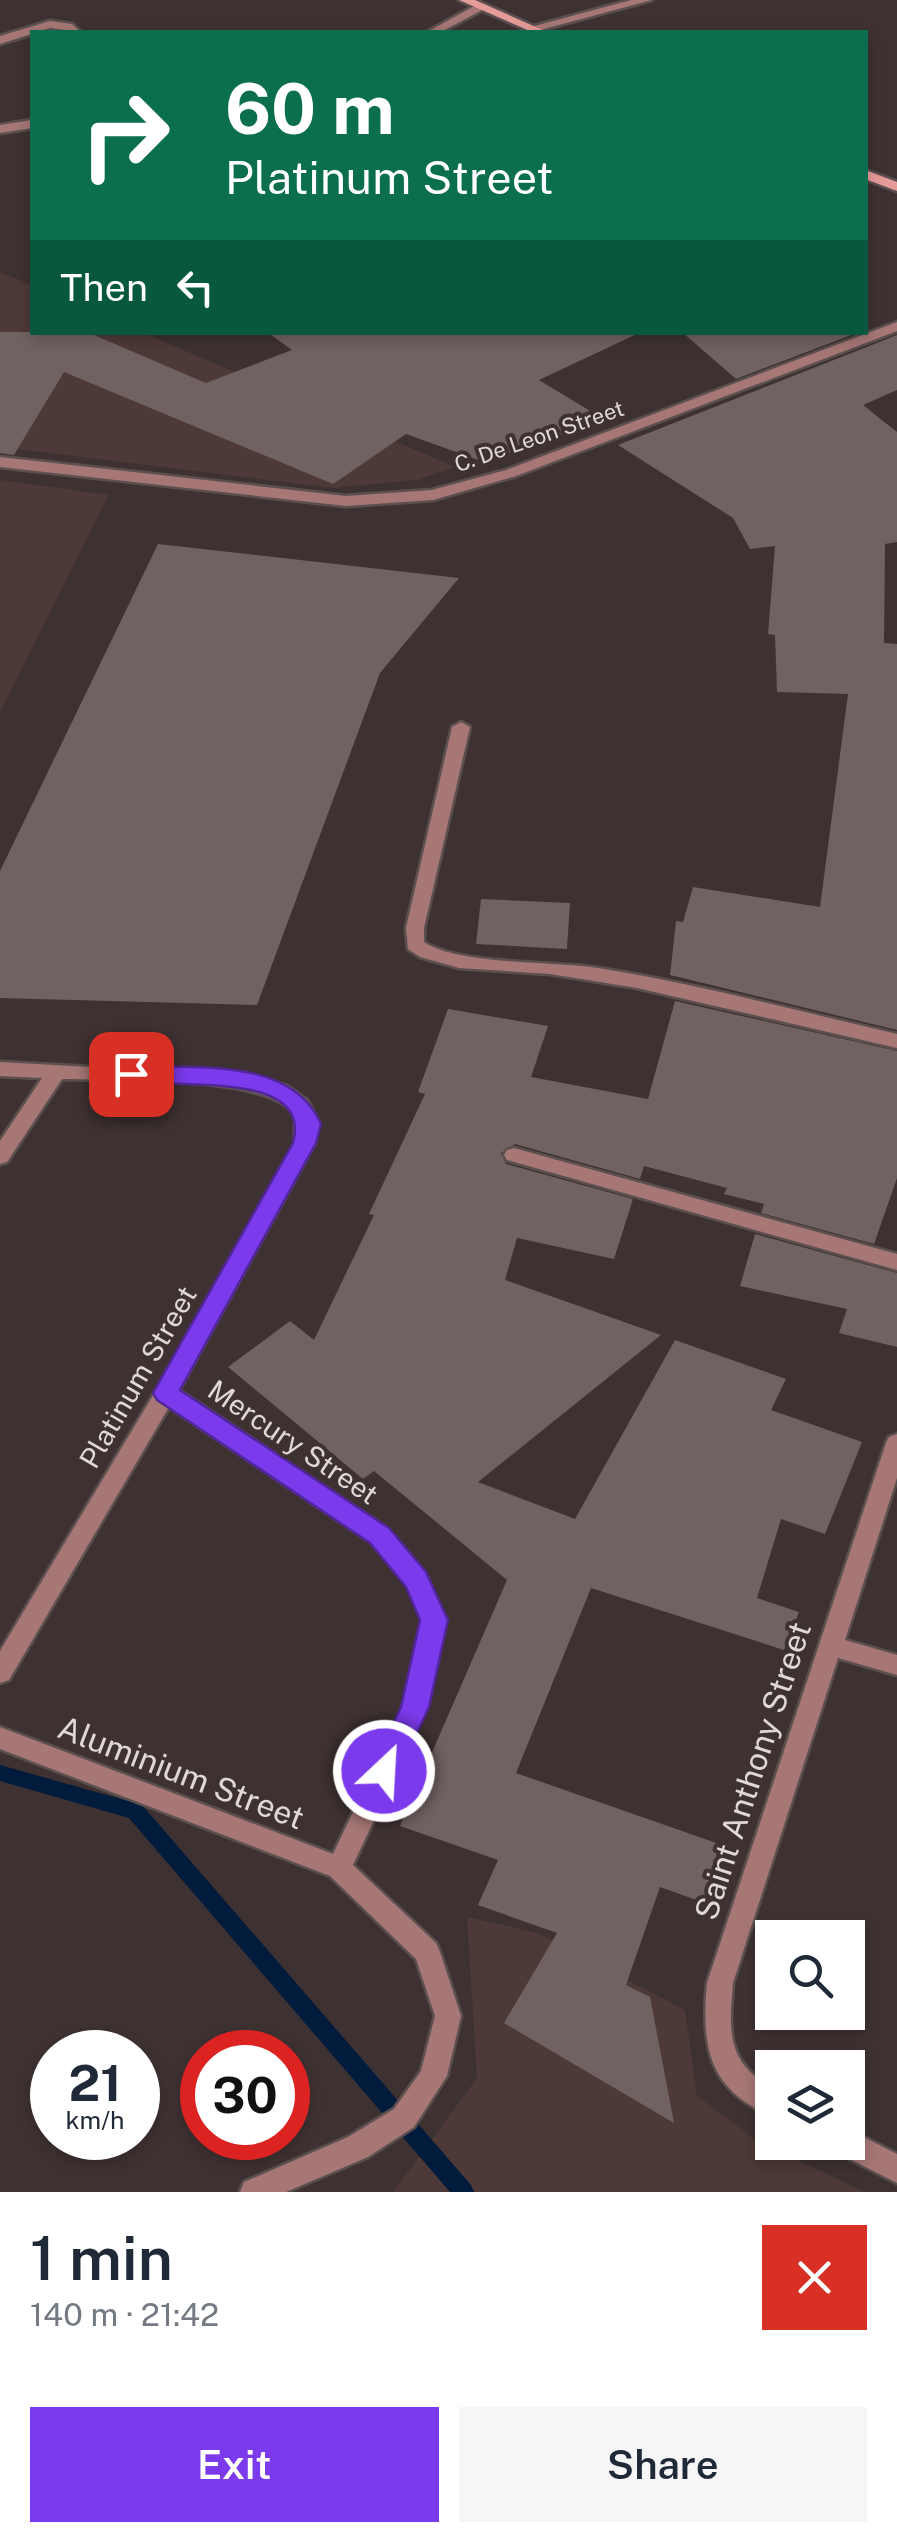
<!DOCTYPE html>
<meta charset="utf-8">
<style>
body{margin:0;font-family:"Public Sans",sans-serif;background:#f6f6f7;color:#1f2937;height:100vh;display:flex;flex-direction:column;font-size:38px;white-space:nowrap}
*{box-sizing:border-box;margin:0}
p{font-size:32px;color:#747a83}
.icon{flex:none;width:55px;height:55px;fill:none;stroke:currentColor;stroke-width:2;stroke-linecap:round;stroke-linejoin:round}
.map{position:relative;height:2192px;overflow:hidden}
.details{display:flex;flex-direction:column;background:#fff;flex:1}
.details>*{flex:none}
.guide{position:absolute;left:30px;top:30px;width:838px;height:305px;border-radius:0px;box-shadow:0 5px 15px #0003;background:#0b6e4f;color:#fff;overflow:hidden}
.controls{position:absolute;left:755px;top:1920px;display:grid;gap:20px}
.controls a{display:grid;place-items:center;width:110px;height:110px;border-radius:0px;background:#fff;box-shadow:0 5px 15px #0003;font-size:50px}
.speed{position:absolute;left:30px;top:2030px;display:flex;gap:20px;font-size:50px;font-weight:700;text-align:center}
.speed>*{display:grid;place-content:center;width:130px;height:130px;border-radius:50%;background:#fff;box-shadow:0 5px 15px #0003;line-height:1}
.speed small{font-size:25px;font-weight:400}
.speed .limit{border:15px solid #d22;background:#fff;color:#111}
.pin{position:absolute;display:grid;place-items:center;width:85px;height:85px;color:#fff;margin:-42px;border-radius:20px;box-shadow:0 5px 15px #0006}
.me{position:absolute;width:110px;margin:-55px;rotate:25deg;stroke-linejoin:round;filter:drop-shadow(0 0 8px #0008)}
.turn{display:flex;align-items:center;gap:35px;height:210px;padding:0 30px;font-size:45px}
.turn .icon{width:130px;height:130px;stroke-width:2.5}
.turn b{display:block;font-size:70px;line-height:85px}
.then{display:flex;align-items:center;height:95px;padding:0 30px;background:#0003;gap:20px;font-size:38px}
.round{display:grid;place-items:center;flex:none;width:105px;height:105px;border-radius:0px;background:#f6f6f7}
.summary{display:flex;align-items:center;justify-content:space-between;height:170px;padding:0 30px}
h1{font-size:60px;font-weight:600;line-height:75px}
.cta{display:flex;gap:20px;margin-top:auto;padding:20px 30px}
.cta a{flex:1;height:115px;border-radius:0px;background:#7c3aed;color:#fff;font-size:40px;font-weight:600;line-height:115px;text-align:center}
.cta a+a{background:#f6f6f7;color:#1f2937}
.map>svg:first-child{display:block}
.built{fill:#4d3938}
.lines{fill:none;stroke-linecap:round;stroke-linejoin:round}
.stream{fill:#011b3c;fill-rule:evenodd}
.building{fill:#706261}
.service-casing{stroke:#5b4f4f;stroke-width:5}
.minor-casing{stroke:#5b4f4f;stroke-width:5}
.secondary-casing{stroke:#5b4f4f;stroke-width:5}
.service{fill:#a67775;fill-rule:evenodd}
.minor{fill:#a67775;fill-rule:evenodd}
.secondary{fill:#e59b98;fill-rule:evenodd}
.route{fill:#7c3aed;stroke:#51269a;stroke-width:2.5}
.labels{text-anchor:middle;stroke-width:8;stroke-linejoin:round;paint-order:stroke}
.far-street-label{font-size:22px;fill:#e0d8d7;stroke:#3e3131}
.street-label{font-size:28px;fill:#e0d8d7;stroke:#3e3131}
.near-street-label{font-size:32px;fill:#e0d8d7;stroke:#3e3131}
</style>
<div class="map">
<svg width="897" height="2192" viewBox="0 0 897 2192">
<rect width="100%" height="100%" fill="#3e3131"/>
<!-- built -->
<g class="built">
<polygon points="0,272 32,285 32,332 144,333 455,467 416,480 333,488 0,447"/>
<polygon points="0,480 109,495 0,712"/>
<polygon points="467,1917 538,1933 685,2010 697,2096 753,2138 864,2192 393,2192 477,2078"/>
</g>
<g class="lines">
<!-- stream -->
<polygon class="stream" points="0,1765 142,1805 471,2185 474,2192 450,2192 129,1818 0,1781"/>
</g>
<!-- building -->
<g class="building">
<polygon points="0,332 87,332 206,383 292,350 267,332 641,332 539,380 605,420 484,462 406,434 333,484 64,372 14,455 0,453"/>
<polygon points="682,332 859,332 736,379"/>
<polygon points="897,335 897,390 863,405 897,432 897,542 885,544 884,643 897,644 897,1030 670,975 676,921 683,922 693,887 820,907 848,694 777,692 775,635 768,634 775,546 750,549 733,518 618,445"/>
<polygon points="158,544 459,578 380,673 257,1005 0,998 0,871"/>
<polygon points="481,899 570,903 567,949 476,944"/>
<polygon points="675,1001 897,1051 897,1178 874,1244 761,1213 764,1204 724,1194 727,1188 644,1166 640,1179 515,1144 501,1153 506,1164 633,1199 614,1259 517,1238 505,1280 661,1335 478,1482 575,1519 675,1340 786,1379 771,1410 862,1442 825,1534 781,1519 757,1598 799,1612 784,1650 591,1588 516,1773 722,1845 702,1902 660,1887 626,1985 650,1997 674,2123 504,2023 557,1933 478,1905 498,1860 400,1826 507,1580 374,1471 363,1479 228,1367 290,1321 314,1340 374,1215 369,1214 425,1094 418,1092 448,1009 548,1026 531,1077 648,1099"/>
<polygon points="755,1234 897,1273 897,1347 839,1333 847,1309 740,1286"/>
</g>
<g class="lines">
<defs>
<g id="service">
<path d="M461,722L470,727L424,928V942C459,965 552,961 598,968C699,984 797,1011 897,1034V1048L637,988L550,974L459,968L420,957L408,949L406,928L452,727Z"/>
<polygon points="514,1148 897,1254 897,1270 507,1160 504,1155 507,1150"/>
</g>
<g id="minor">
<polygon points="631,0 652,0 533,32 527,28"/>
<polygon points="478,4 488,7 441,32 427,32"/>
<polygon points="50,21 72,24 81,32 50,28 0,44 0,36"/>
<polygon points="32,120 32,128 0,133 0,125"/>
<polygon points="897,322 897,331 516,476 433,500 346,506 0,467 0,457 346,496 432,490 506,470"/>
<path d="M0,1062L254,1076L287,1086L307,1100L315,1115V1143L179,1390L388,1529L425,1573L446,1620L427,1707L353,1865L436,1943L440,1952L461,2016L447,2076L414,2127L368,2157L286,2192H240L244,2182L348,2137L394,2109L421,2071L435,2016L416,1959L330,1876L0,1749V1727L333,1854L403,1707L422,1620L408,1586L372,1543L169,1407L9,1680L0,1683V1651L158,1387L295,1143V1115C268,1074 113,1081 62,1079L7,1162L0,1164V1141L42,1078L0,1076Z"/>
<path d="M897,1434V1478L845,1640L897,1655V1675L838,1658L733,1983C729,2032 726,2061 772,2088V2116C708,2090 701,2045 707,1983L886,1443L889,1437Z"/>
<polygon points="848,2129 897,2154 897,2183 836,2152 832,2142 848,2142"/>
</g>
<g id="secondary">
<polygon points="459,0 475,0 547,32 532,32"/>
<polygon points="865,170 897,182 897,191 865,179"/>
</g>
</defs>
<!-- service casing -->
<use href="#service" class="service-casing"/>
<!-- minor casing -->
<use href="#minor" class="minor-casing"/>
<!-- secondary casing -->
<use href="#secondary" class="secondary-casing"/>
<!-- service -->
<use href="#service" class="service"/>
<!-- minor -->
<use href="#minor" class="minor"/>
<!-- secondary -->
<use href="#secondary" class="secondary"/>
</g>
<!-- route -->
<path class="route" d="M131,1066C193,1069 292,1056 321,1124L316,1143L180,1390L389,1528L426,1572L448,1620L429,1707L395,1780L384,1784L374,1780L370,1771L401,1707L420,1620L406,1587L370,1543L157,1400L153,1393L293,1143C314,1066 166,1092 123,1079L119,1074L123,1068Z"/>
<g class="labels">
<!-- far-street labels -->
<g class="far-street-label">
<text transform="translate(539 436) rotate(-19)" y="8">C. De Leon Street</text>
</g>
<!-- street labels -->
<g class="street-label">
<text transform="translate(138 1377) rotate(-60)" y="10">Platinum Street</text>
<text transform="translate(293 1442) rotate(34)" y="10">Mercury Street</text>
</g>
<!-- near-street labels -->
<g class="near-street-label">
<text transform="translate(753 1771) rotate(-72)" y="11">Saint Anthony Street</text>
<text transform="translate(181 1773) rotate(21)" y="11">Aluminium Street</text>
</g>
</g>
</svg>
<div class="controls">
<a><svg class="icon" aria-label="search" viewBox="0 0 24 24"><circle cx="10" cy="10" r="6"/><path d="M15 15l6 6"/></svg></a>
<a><svg class="icon" aria-label="layers" viewBox="0 0 24 24"><path d="M12 4l9 5-9 5-9-5zM3 14l9 5 9-5"/></svg></a>
</div>
<div class="speed"><div>21<small>km/h</small></div><div class="limit">30</div></div>
<div class="pin" style="left:131px;top:1074px;background:#d93025"><svg class="icon" aria-label="arrive" viewBox="0 0 24 24"><path d="M6 21V4h12l-3 4 3 4H6"/></svg></div>
<svg class="me" style="left:384px;top:1771px" viewBox="-20 -20 40 40"><circle r="17" fill="#7c3aed" stroke="#fff" stroke-width="3"/><path d="M0-11L8 9 0 5-8 9z" fill="#fff"/></svg>
<div class="guide">
<div class="turn"><svg class="icon" aria-label="right" viewBox="0 0 24 24"><path d="M7 20v-9h11M14 6l5 5-5 5"/></svg><div><b>60 m</b>Platinum Street</div></div>
<div class="then">Then<svg class="icon" aria-label="left" viewBox="0 0 24 24"><path d="M17 20v-9H6M10 6l-5 5 5 5"/></svg></div>
</div>
</div>
<section class="details">
<div class="summary"><div><h1>1 min</h1><p>140 m · 21:42</p></div><a class="round" style="background:#d93025;color:#fff"><svg class="icon" aria-label="close" viewBox="0 0 24 24"><path d="M6 6l12 12M18 6L6 18"/></svg></a></div>
<div class="cta"><a>Exit</a><a>Share</a></div>
</section>
